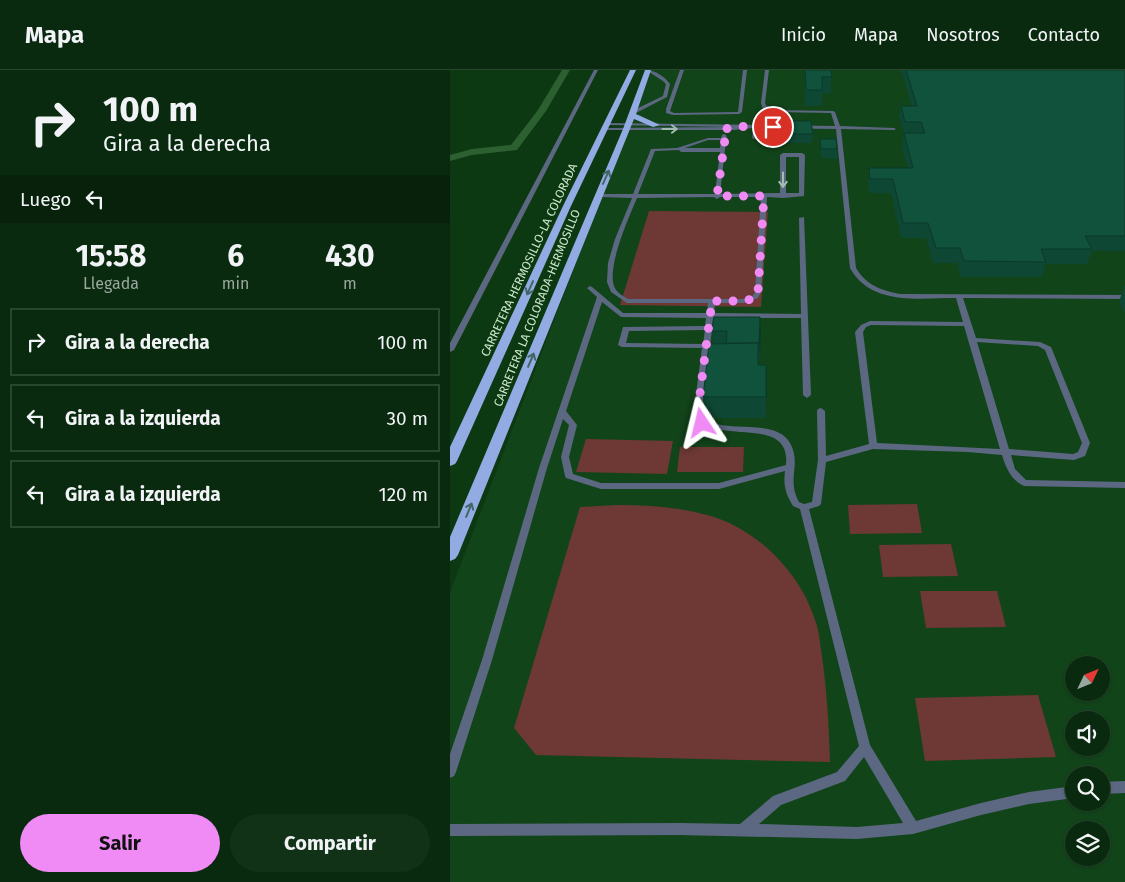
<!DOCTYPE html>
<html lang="es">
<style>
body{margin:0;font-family:"Fira Sans",sans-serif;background:#123217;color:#f1f3f6;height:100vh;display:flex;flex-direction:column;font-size:19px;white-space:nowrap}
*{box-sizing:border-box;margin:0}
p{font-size:16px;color:#99a79e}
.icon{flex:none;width:28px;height:28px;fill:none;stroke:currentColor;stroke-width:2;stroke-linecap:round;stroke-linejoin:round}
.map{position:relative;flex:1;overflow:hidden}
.sheet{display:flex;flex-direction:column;background:#092a0e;width:450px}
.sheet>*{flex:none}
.banner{background:#092a0e;color:#f1f3f6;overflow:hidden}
.needle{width:32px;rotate:47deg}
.buttons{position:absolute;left:615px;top:586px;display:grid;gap:10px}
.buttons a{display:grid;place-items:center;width:45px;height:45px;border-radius:50%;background:#092a0e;box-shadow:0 1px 4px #0004,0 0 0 1px #29462e;font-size:25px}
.pin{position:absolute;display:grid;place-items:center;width:42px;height:42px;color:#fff;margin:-21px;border:2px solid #fff;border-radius:50%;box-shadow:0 1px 5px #0007}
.me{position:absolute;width:55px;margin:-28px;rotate:350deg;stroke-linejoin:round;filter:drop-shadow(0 0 4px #0008)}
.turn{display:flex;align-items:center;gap:18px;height:105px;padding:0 20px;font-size:22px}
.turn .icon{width:65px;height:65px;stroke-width:2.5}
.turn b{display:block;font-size:35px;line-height:42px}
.then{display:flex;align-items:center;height:48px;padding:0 20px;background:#0003;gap:10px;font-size:19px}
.eta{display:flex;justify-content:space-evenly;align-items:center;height:85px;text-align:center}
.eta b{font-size:30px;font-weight:700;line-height:35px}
.primary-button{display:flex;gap:10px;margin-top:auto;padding:10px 20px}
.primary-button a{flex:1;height:58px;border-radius:30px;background:#f08bf5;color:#111;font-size:20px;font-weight:700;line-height:58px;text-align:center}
.primary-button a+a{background:#123217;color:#f1f3f6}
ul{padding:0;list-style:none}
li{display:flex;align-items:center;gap:15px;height:68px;margin:0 10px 8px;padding:0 10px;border:2px solid #29462e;border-radius:0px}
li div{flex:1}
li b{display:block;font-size:19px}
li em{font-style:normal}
header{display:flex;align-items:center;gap:30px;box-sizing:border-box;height:70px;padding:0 25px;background:#092a0e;border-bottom:1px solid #29462e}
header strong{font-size:24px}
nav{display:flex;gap:28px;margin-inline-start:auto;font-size:18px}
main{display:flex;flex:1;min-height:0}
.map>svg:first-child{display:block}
.built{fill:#12441a;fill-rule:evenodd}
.green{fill:#6e3834}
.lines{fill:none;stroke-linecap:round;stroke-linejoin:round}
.canal{fill:#2c6031;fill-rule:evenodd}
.service{fill:#5c6881;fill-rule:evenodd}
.trunk{fill:#92abe3;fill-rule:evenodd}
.wall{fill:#0e4734}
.shaded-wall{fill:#0b392a}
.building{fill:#10523c;stroke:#0b392a}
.oneway{stroke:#a4bbb1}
.oneway2{stroke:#426666}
.route{stroke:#f08bf5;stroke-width:9;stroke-dasharray:0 16.2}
.labels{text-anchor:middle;stroke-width:4.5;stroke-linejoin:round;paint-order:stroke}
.far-street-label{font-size:12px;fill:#cbe8cb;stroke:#0c3812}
</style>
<header>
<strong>Mapa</strong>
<nav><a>Inicio</a><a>Mapa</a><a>Nosotros</a><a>Contacto</a></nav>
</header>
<main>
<section class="sheet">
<div class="banner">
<div class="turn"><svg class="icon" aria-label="right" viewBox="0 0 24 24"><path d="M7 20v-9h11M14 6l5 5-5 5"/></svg><div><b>100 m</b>Gira a la derecha</div></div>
<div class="then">Luego<svg class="icon" aria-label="left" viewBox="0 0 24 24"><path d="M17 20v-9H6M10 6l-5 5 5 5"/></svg></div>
</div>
<div class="eta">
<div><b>15:58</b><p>Llegada</p></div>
<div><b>6</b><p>min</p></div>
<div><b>430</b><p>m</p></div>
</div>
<ul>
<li><svg class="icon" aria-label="right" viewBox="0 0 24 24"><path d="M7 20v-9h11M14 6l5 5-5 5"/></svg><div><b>Gira a la derecha</b></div><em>100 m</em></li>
<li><svg class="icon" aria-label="left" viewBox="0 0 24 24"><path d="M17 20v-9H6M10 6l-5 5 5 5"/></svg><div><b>Gira a la izquierda</b></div><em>30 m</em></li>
<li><svg class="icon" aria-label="left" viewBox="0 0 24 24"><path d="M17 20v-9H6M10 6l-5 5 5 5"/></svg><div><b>Gira a la izquierda</b></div><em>120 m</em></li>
</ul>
<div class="primary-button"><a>Salir</a><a>Compartir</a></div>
</section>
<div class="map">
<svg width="675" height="812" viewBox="0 0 675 812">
<rect width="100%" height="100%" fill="#0c3812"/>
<!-- built -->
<path class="built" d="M200,0H675V812H0V522ZM624,595H651V622H624ZM624,650H651V678H624ZM624,705H651V732H624ZM624,760H651V788H624Z"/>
<!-- green -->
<g class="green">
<polygon points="199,141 318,142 311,237 170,235"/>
<polygon points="136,369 223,371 217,404 126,402"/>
<polygon points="230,377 294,377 293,402 227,402"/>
<polygon points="467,434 472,463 400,464 398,435"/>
<path d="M167,435C197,435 227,437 257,445C309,459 353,505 367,556C370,566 370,576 372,586C377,622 379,657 380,692L86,685L64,658L130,437Z"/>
<polygon points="501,474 508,506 433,507 429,475"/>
<polygon points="470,521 547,521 556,557 476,558"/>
<polygon points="588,625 606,687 475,691 465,628"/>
</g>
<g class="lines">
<!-- canal -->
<polygon class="canal" points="112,0 120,0 96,41 67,80 22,85 0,91 0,85 22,79 61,75 88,40"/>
<!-- service -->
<g class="service">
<polygon points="144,0 148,0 4,280 0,282 0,273"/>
<path d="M196,0C205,0 215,7 220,14L217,27L186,43H182V41L213,26L216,14L213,11Z"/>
<polygon points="230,0 234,0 220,41 224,43 288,42 293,0 297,0 292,42 289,44 223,45 216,43 216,39"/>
<path d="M315,0H319L315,33L317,37L324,40L383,41L385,42L390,56L444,58L446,59L444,60L391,59L406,198C416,215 432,221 451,224L675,225V229L513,228L526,268L590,272L601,277L640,373L635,386L624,390L561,385L565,399L576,410L675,412V418L574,416C561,410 556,398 552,385L518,382L423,379L376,392L371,434L369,436L359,439L420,675L466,751L531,733L579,722L624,716V728L579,734L531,745L463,764L407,769L230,765L0,766V754L230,753L290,754L323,726L387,702L409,676L350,439L343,436C336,424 333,416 335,401L269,419H151L116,408L115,406L111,387L119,355L113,349L97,398L42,590L6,702L4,706L0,708V684L32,590L89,398L147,227L137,218L140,216L142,217L173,243H257L258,233H177L161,222L157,212L158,193L165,169L182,128L149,127L146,125L147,124H183L201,79L227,78L258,68H271L272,65L274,64L276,65L277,69L276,70L270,124L330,123V85L333,83H352L355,85L354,126L333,128L317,127L311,222L308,228L294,233H265L264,243L351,244L349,148L354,147L361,325L357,328L353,325L351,248H263L262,256L267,258L262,260L251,346C254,348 257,351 261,352C283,362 326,349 340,373C352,395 336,408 349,432L354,434L362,432L368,390L367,341L368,339L371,338L375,341L376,386L419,374L405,262L411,255L420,251L513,252L506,228C469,228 421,236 400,198L386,59L308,58L306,68L304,69L302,68L303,58L284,60H154L152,59L154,58L285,57L155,55V53H157L385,56L381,43L324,42L313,39L311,33ZM258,70H271L270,78H235ZM229,80L231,82H270L265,124H188L205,81ZM336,87H349V123H336ZM264,127L267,129L270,127H311L305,222L302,227L294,229H178C173,226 166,222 164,216C157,196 179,147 187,128ZM152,232L171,247L256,248L255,256L173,257L168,275L172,277L252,278L243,347C269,376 341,344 336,395L269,413H151L123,404L119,387L127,355L116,341ZM421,255L514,256L550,379L427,373L413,262L416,257ZM255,260L253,274L176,273L179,261ZM527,272L588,276L595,280L632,373L628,382L623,384L559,379ZM414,687L453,753L407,757L309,754L331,735L395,711Z"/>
<polygon points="675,711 675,723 651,724 651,712"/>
</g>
<!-- trunk -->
<g class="trunk">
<polygon points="180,0 186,0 121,136 7,391 5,394 0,396 0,377 113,136"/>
<polygon points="195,0 201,0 186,44 210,55 203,57 184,49 8,485 5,489 0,491 0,467 173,59"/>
</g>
</g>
<!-- wall -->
<g class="wall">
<polygon points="354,0 381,0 381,23 372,23 372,36 355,36"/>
<polygon points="451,0 675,0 675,181 642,181 637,194 596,194 592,207 511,207 507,193 483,193 476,168 451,168 441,123 419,123 418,112 419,98 458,98 452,76 454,64 449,48 451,36 462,36"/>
<polygon points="336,51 363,64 362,73 337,73"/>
<polygon points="370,69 387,79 387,89 371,88"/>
<polygon points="674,216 675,216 675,243 669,232"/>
<polygon points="264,247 311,263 310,289 308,289 309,295 316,295 316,348 256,348 253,327 263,274 262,261"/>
</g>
<!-- shaded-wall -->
<g class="shaded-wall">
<polygon points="310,247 311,263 310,289 309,273"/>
<polygon points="316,295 317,315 316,348"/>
</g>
<!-- building -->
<g class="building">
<polygon points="355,0 381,0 382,7 372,7 372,20 356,20"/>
<polygon points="456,0 675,0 675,166 635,166 642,179 591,179 596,192 514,191 510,178 486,178 478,153 453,153 443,109 420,109 419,98 463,98 454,63 475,63 471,52 455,52 451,36 467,36"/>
<polygon points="336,51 361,51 363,64 337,64"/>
<polygon points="370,69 386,69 387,79 371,79"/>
<polygon points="264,247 310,247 309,273 276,273 277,261 262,261"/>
<polygon points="308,273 308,295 316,295 316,327 253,327 259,274"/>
</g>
<!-- one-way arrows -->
<defs><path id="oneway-shaft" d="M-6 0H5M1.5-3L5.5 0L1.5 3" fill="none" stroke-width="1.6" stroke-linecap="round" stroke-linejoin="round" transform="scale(1.25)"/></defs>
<g class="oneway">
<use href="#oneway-shaft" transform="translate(220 59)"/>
<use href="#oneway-shaft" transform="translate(333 110) rotate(90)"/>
</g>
<g class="oneway2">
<use href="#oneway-shaft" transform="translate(156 107) rotate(-66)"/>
<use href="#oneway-shaft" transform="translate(80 218) rotate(114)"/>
<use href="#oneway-shaft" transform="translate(81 290) rotate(-67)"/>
<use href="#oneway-shaft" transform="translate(19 440) rotate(-68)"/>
</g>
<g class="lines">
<!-- route -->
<polyline class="route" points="252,353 247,347 262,231 294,231 305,228 308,222 314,126 267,126 275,69 274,59 297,56 323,57"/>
</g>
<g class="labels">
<!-- far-street labels -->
<g class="far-street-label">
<text transform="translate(79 190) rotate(-65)" y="4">CARRETERA HERMOSILLO-LA COLORADA</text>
<text transform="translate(87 238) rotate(-68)" y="4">CARRETERA LA COLORADA-HERMOSILLO</text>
</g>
</g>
</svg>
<div class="buttons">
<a><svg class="needle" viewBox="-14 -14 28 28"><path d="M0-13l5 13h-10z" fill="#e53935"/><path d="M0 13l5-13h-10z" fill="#99a79e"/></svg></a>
<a><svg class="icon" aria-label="sound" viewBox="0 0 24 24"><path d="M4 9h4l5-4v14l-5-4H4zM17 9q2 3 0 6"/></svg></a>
<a><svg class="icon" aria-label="search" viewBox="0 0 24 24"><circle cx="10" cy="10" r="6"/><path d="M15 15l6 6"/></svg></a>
<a><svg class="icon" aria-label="layers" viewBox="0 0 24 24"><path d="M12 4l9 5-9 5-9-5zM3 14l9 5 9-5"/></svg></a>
</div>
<div class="pin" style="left:323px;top:57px;background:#d93025"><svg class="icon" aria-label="arrive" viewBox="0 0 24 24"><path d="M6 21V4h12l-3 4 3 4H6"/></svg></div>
<svg class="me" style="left:252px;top:353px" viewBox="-20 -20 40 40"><path d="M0-17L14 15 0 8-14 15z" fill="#f08bf5" stroke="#fff" stroke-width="4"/></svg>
</div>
</main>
